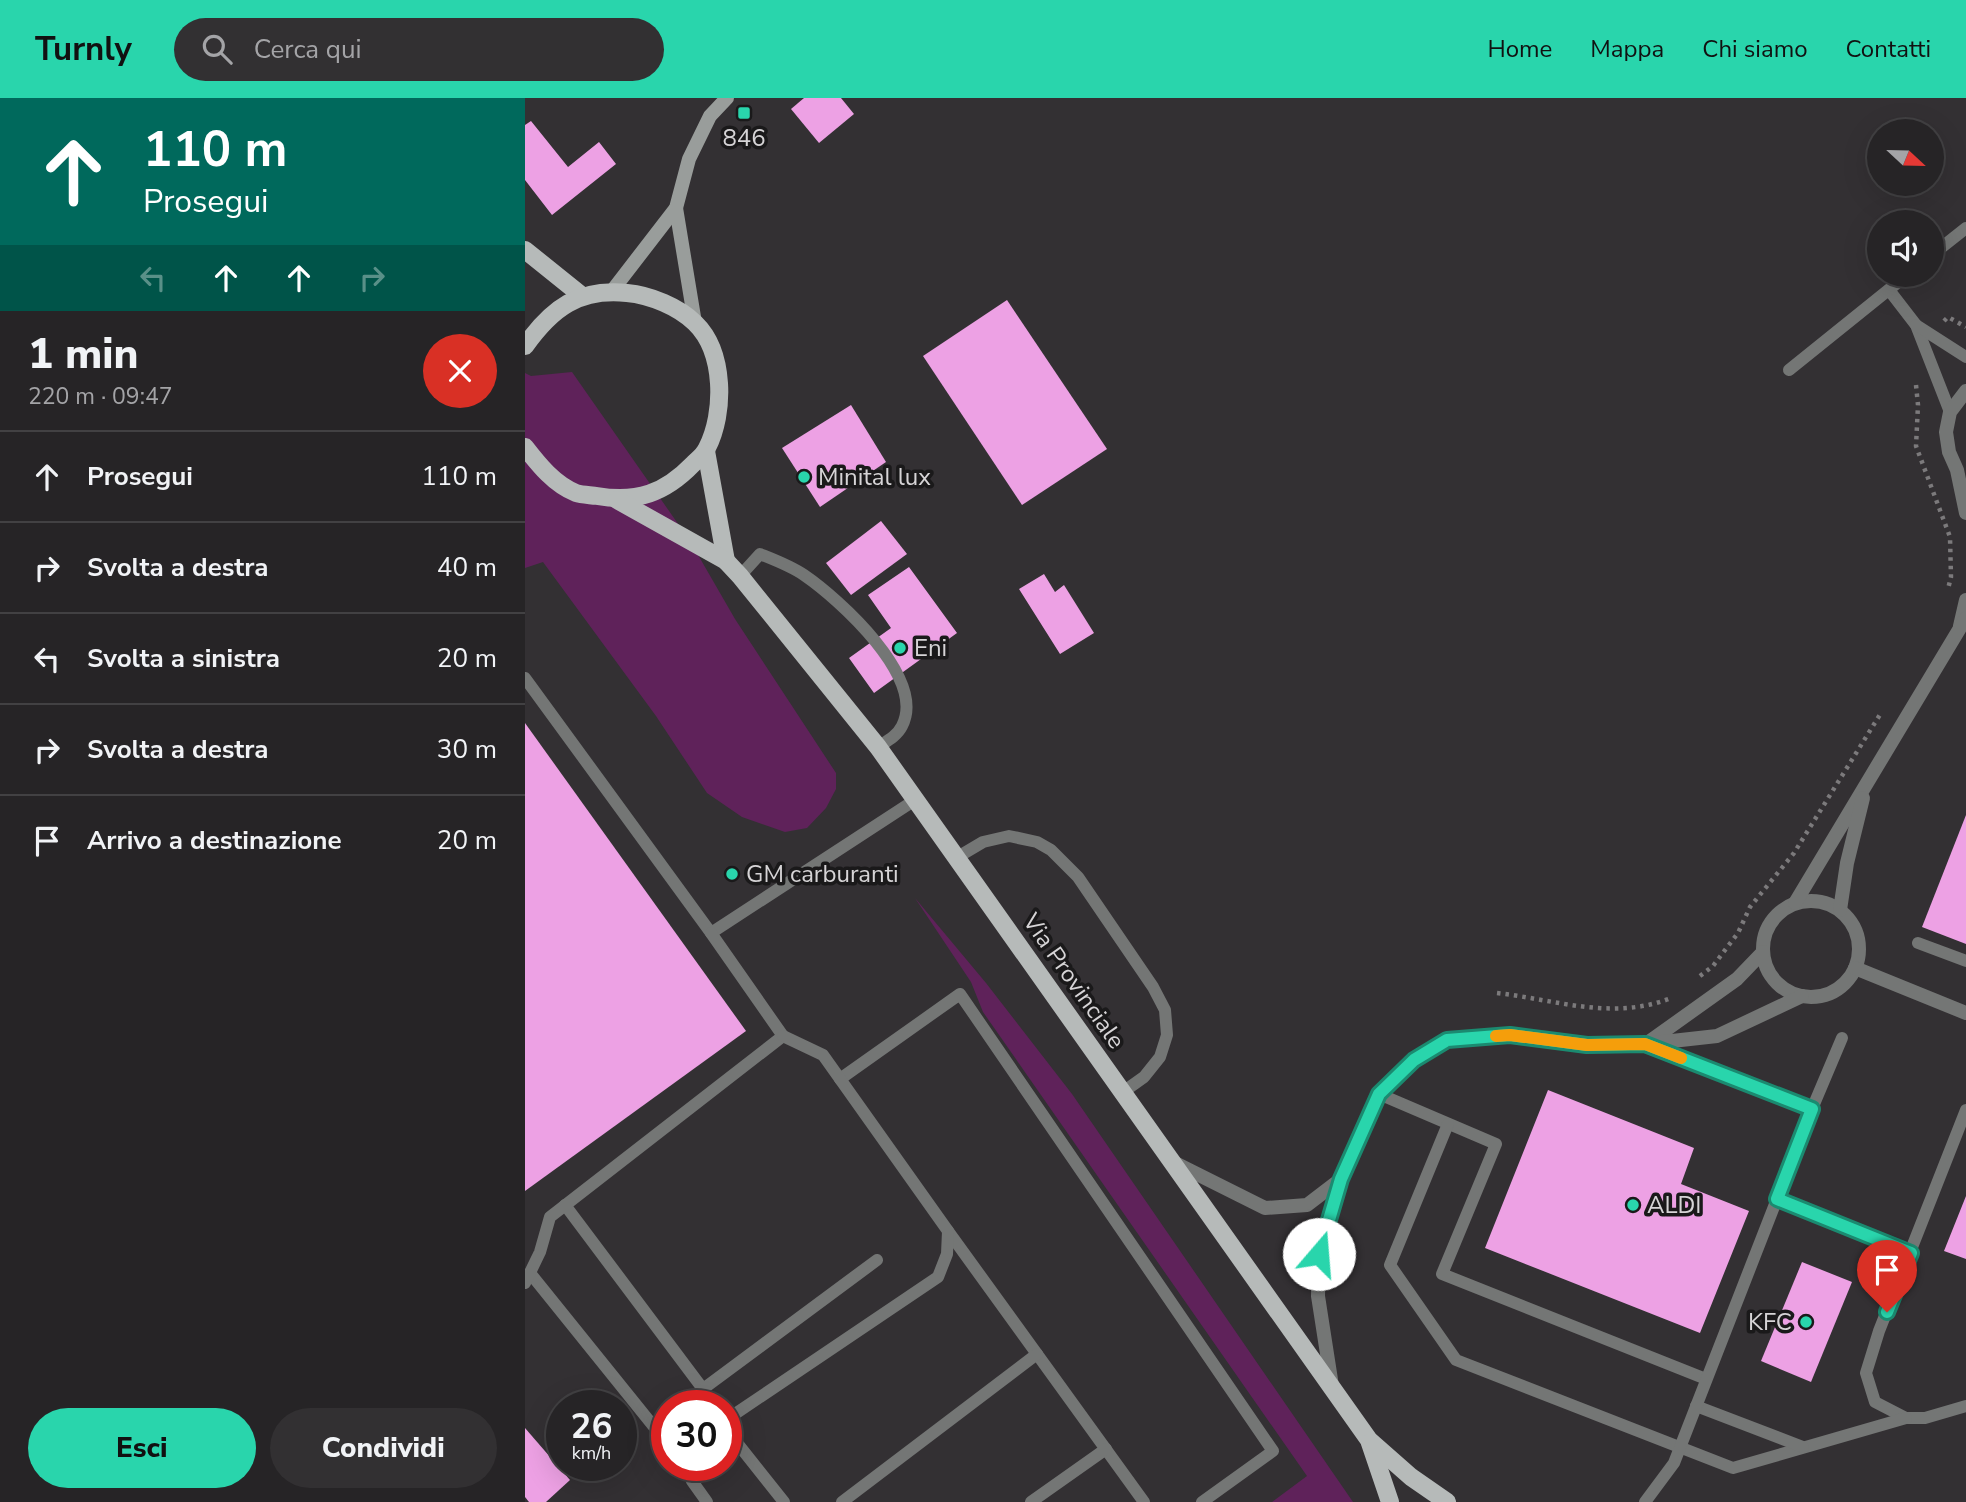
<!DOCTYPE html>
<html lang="it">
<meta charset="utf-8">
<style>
body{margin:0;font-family:"Nunito Sans",sans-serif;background:#323032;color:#f1f3f6;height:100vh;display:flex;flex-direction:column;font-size:26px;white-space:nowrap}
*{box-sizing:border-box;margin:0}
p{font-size:23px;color:#a4a4a7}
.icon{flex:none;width:38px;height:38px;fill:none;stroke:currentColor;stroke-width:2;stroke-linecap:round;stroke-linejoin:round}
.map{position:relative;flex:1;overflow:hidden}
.drawer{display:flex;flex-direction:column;background:#262426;width:525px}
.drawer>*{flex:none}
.hud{background:#00695c;color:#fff;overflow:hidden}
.needle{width:46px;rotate:112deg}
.tools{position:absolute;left:1342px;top:21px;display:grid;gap:14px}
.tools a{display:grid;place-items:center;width:77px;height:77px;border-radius:50%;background:#262426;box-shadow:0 7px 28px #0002,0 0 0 2px #424143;font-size:35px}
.speed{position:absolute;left:21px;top:1292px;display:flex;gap:14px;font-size:35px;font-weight:700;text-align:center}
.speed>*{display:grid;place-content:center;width:91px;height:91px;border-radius:50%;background:#262426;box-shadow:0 7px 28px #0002,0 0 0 2px #424143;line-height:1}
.speed small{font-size:18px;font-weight:400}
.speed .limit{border:10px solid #d22;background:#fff;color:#111}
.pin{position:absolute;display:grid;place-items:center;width:60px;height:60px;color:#fff;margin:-72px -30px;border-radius:50% 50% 50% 0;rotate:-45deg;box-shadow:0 0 7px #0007}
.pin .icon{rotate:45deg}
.me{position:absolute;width:77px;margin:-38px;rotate:18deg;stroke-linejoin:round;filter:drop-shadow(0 0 5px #0008)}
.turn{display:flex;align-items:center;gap:24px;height:147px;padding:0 28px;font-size:32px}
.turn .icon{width:91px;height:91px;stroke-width:2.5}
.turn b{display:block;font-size:49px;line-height:60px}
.lanes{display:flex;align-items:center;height:66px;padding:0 28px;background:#0003;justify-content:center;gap:35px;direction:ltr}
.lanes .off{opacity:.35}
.round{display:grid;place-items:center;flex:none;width:74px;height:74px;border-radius:37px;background:#323032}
.head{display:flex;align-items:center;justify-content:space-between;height:119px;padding:0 28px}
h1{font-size:42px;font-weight:800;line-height:52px}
.button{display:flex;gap:14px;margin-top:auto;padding:14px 28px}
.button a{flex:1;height:80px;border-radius:42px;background:#29d5ac;color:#111;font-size:28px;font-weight:800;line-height:80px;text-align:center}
.button a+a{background:#323032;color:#f1f3f6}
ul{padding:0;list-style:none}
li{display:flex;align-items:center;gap:21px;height:91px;padding:0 28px;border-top:2px solid #424143}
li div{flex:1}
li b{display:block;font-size:26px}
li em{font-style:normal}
header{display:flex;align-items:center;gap:42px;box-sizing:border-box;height:98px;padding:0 35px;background:#29d5ac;color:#111}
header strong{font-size:33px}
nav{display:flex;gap:38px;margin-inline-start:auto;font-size:24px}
.search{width:490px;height:63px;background:#323032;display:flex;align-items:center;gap:18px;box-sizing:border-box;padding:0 24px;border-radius:38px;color:#a4a4a7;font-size:26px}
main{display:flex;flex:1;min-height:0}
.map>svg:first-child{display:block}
.green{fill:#5f225a}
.building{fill:#eda1e4}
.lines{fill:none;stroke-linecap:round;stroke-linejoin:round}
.path{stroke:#7c7a7c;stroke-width:4.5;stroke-dasharray:3.5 5;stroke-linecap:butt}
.lane{stroke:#747675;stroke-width:12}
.street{stroke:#747675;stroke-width:14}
.secondary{stroke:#999d9b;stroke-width:14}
.primary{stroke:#b6bab9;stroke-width:18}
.route-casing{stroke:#1b8a70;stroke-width:18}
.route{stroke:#29d5ac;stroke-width:12}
.slow{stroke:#f59e0b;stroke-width:12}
.poi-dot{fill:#29d5ac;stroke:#1a191a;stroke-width:2.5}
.labels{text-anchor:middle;stroke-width:7;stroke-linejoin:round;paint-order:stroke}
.poi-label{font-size:24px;fill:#d6d4d6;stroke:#1a191a;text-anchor:start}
.street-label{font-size:24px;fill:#d6d4d6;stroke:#1a191a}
</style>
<header>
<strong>Turnly</strong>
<div class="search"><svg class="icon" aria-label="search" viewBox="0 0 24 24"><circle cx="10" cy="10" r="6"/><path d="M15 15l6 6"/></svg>Cerca qui</div>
<nav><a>Home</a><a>Mappa</a><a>Chi siamo</a><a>Contatti</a></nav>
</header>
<main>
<section class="drawer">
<div class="hud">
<div class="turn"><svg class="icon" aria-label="ahead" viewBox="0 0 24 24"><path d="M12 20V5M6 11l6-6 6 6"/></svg><div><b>110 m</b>Prosegui</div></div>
<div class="lanes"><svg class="icon off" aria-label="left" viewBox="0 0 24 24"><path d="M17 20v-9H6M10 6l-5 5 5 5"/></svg><svg class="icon" aria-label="ahead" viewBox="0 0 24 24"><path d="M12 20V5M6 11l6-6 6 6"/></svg><svg class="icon" aria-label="ahead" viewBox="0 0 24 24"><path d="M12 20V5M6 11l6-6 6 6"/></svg><svg class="icon off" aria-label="right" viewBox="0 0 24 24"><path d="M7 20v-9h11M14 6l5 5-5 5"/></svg></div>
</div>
<div class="head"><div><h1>1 min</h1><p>220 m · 09:47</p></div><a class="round" style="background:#d93025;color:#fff"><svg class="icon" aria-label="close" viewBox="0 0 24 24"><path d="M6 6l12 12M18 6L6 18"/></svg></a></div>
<ul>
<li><svg class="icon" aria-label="ahead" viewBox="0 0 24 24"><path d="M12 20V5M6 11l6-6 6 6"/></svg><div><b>Prosegui</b></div><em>110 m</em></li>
<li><svg class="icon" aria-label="right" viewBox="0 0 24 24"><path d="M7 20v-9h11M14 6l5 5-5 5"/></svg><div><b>Svolta a destra</b></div><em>40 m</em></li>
<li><svg class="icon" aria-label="left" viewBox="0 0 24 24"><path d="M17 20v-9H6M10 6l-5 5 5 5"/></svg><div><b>Svolta a sinistra</b></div><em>20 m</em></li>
<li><svg class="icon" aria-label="right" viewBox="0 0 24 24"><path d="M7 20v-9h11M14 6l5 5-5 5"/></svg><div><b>Svolta a destra</b></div><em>30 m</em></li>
<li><svg class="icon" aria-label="arrive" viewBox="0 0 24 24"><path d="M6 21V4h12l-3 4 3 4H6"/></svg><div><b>Arrivo a destinazione</b></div><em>20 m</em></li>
</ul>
<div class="button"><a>Esci</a><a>Condividi</a></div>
</section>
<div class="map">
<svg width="1441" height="1404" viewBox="0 0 1441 1404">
<rect width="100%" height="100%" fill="#333033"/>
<!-- green -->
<g class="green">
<polygon points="47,274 165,443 210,521 311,675 311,691 301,710 282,730 260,734 217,719 182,695 131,618 18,464 0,470 0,275 6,278"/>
<polygon points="390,800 461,885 547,996 828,1404 747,1404 782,1378 458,914 446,884"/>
</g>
<!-- building -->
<g class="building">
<polygon points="279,0 316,0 329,16 294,45 266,11"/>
<polygon points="6,23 43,69 74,44 91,66 27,117 0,82 0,27"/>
<polygon points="482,202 582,351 497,407 398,258"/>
<polygon points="326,307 361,364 295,409 257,350"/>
<polygon points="356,423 382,456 326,497 301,465"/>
<polygon points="384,469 432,535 349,595 324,560 366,530 343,497"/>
<polygon points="519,476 530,494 539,487 569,535 535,556 494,491"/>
<polygon points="0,625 221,933 0,1093"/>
<polygon points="1441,717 1441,846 1397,829"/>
<polygon points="1023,992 1169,1050 1156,1086 1224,1113 1175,1235 960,1150"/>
<polygon points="1441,1098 1441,1161 1419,1153"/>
<polygon points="1277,1164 1327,1184 1286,1284 1236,1263"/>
<polygon points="0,1330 45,1382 21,1404 4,1404 0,1399"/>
</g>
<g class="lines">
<!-- path -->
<g class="path">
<polyline points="1419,223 1423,219 1441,229"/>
<polyline points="1391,287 1393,307 1391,348 1425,439 1426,479 1423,491"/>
<polyline points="1175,878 1188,868 1213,835 1225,809 1269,755 1356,615"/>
<path d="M972,895C1032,902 1088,923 1146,900"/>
</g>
<!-- lane -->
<g class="lane">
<polyline points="1407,157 1441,130"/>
<polyline points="1364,192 1391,227 1425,314"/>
<polyline points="1391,227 1441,259"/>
<polyline points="1264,272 1382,177"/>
<path d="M215,478L235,456C250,462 266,468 279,477C314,501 402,580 377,628C372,638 362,643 353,649"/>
<polyline points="0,580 186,835 390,702"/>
<polyline points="431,760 458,744 484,738 512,744 526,752 553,779 628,889 640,912 642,937 635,959 619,979 598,994"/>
<polyline points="1393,845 1441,863"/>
<polyline points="1120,946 1287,1011 1252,1101 1386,1155"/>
<polyline points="315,981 435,896 748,1353 677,1404"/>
<polyline points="854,996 971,1046 917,1176 1181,1281"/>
<polyline points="1287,1011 1317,940"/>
<polyline points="1441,1012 1354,1233 1341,1275 1350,1304 1381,1320 1400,1320 1441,1308"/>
<polyline points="923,1026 865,1167 931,1262 1208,1370 1381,1320"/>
<polyline points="40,1107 178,1291 352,1162"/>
<polyline points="423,1133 619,1404"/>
<polyline points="5,1175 142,1345"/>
<polyline points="0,1185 15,1154 25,1119 258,938 186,835"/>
<polyline points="1171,1308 1278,1349"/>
<polyline points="201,1322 413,1179 422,1156 423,1133 298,957 258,938"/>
<polyline points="201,1331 259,1404"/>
<polyline points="163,1367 167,1383 182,1404"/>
<polyline points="317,1404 512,1256"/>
<polyline points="506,1404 581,1351"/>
<polyline points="1120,1404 1149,1365 1252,1101"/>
</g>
<!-- street -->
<g class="street">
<polyline points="1441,293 1425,314 1421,334 1424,354 1432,372 1441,415"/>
<polyline points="1435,528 1441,502"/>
<circle cx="1286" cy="851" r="48"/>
<polyline points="1270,805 1441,520"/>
<polyline points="1315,812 1322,765 1338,700"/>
<polyline points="1330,870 1441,915"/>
<polyline points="1121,946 1212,881 1238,854"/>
<polyline points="648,1064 740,1110 782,1107 816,1081"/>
<polyline points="807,1288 793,1198 794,1156 816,1081 854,996 889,962 922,942 985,937 1062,947 1120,946 1192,938 1277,898"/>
</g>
<!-- secondary -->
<g class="secondary">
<polyline points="151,110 170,225"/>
<polyline points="87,193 151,110 164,61 185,18 202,0"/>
</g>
<!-- primary -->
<g class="primary">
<polyline points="0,152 56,197"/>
<path d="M0,248C27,210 54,190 102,195C125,197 154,209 170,225C200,254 200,315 182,350C179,357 173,361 168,366C140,395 112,405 72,398C66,397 57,397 51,395C29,386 14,367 0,349"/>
<polyline points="181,353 201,463"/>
<polyline points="92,402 201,463 215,478 353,649 844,1342 886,1379 922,1404"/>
<polyline points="845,1345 865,1404"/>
</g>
</g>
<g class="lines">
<defs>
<polyline id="route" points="794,1156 816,1081 854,996 889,962 922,942 985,937 1062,947 1120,946 1287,1011 1252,1101 1386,1155 1362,1214"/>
</defs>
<!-- route casing -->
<use href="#route" class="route-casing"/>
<!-- route -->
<use href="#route" class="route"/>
<!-- slow -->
<polyline class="slow" points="971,938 985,937 1062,947 1120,946 1156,960"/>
</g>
<!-- markers -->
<g class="poi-dot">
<rect x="212" y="8" width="14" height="14" rx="3.5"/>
<circle cx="279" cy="379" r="7"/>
<circle cx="375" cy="550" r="7"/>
<circle cx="207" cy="776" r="7"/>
<circle cx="1108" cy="1107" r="7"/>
<circle cx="1281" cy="1224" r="7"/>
</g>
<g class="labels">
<!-- poi labels -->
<g class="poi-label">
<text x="219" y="48" text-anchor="middle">846</text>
<text x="293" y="387">Minital lux</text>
<text x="389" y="558">Eni</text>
<text x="221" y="784">GM carburanti</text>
<text x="1122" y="1115">ALDI</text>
<text x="1267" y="1232" text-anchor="end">KFC</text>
</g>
<!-- street labels -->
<g class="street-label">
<text transform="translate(549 883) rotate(55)" y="8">Via Provinciale</text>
</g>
</g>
</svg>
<div class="tools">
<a><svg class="needle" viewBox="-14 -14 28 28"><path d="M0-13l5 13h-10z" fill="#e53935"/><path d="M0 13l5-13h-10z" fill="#a4a4a7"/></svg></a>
<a><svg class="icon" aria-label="sound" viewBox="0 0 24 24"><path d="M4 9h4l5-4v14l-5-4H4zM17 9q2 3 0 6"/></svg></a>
</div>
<div class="speed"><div>26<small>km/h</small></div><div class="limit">30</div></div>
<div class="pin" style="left:1362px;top:1214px;background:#d93025"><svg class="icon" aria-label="arrive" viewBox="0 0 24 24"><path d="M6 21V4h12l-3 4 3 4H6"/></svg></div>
<svg class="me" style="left:794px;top:1156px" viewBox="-20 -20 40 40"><circle r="19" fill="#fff"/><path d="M0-13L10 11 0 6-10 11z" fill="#29d5ac"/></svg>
</div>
</main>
